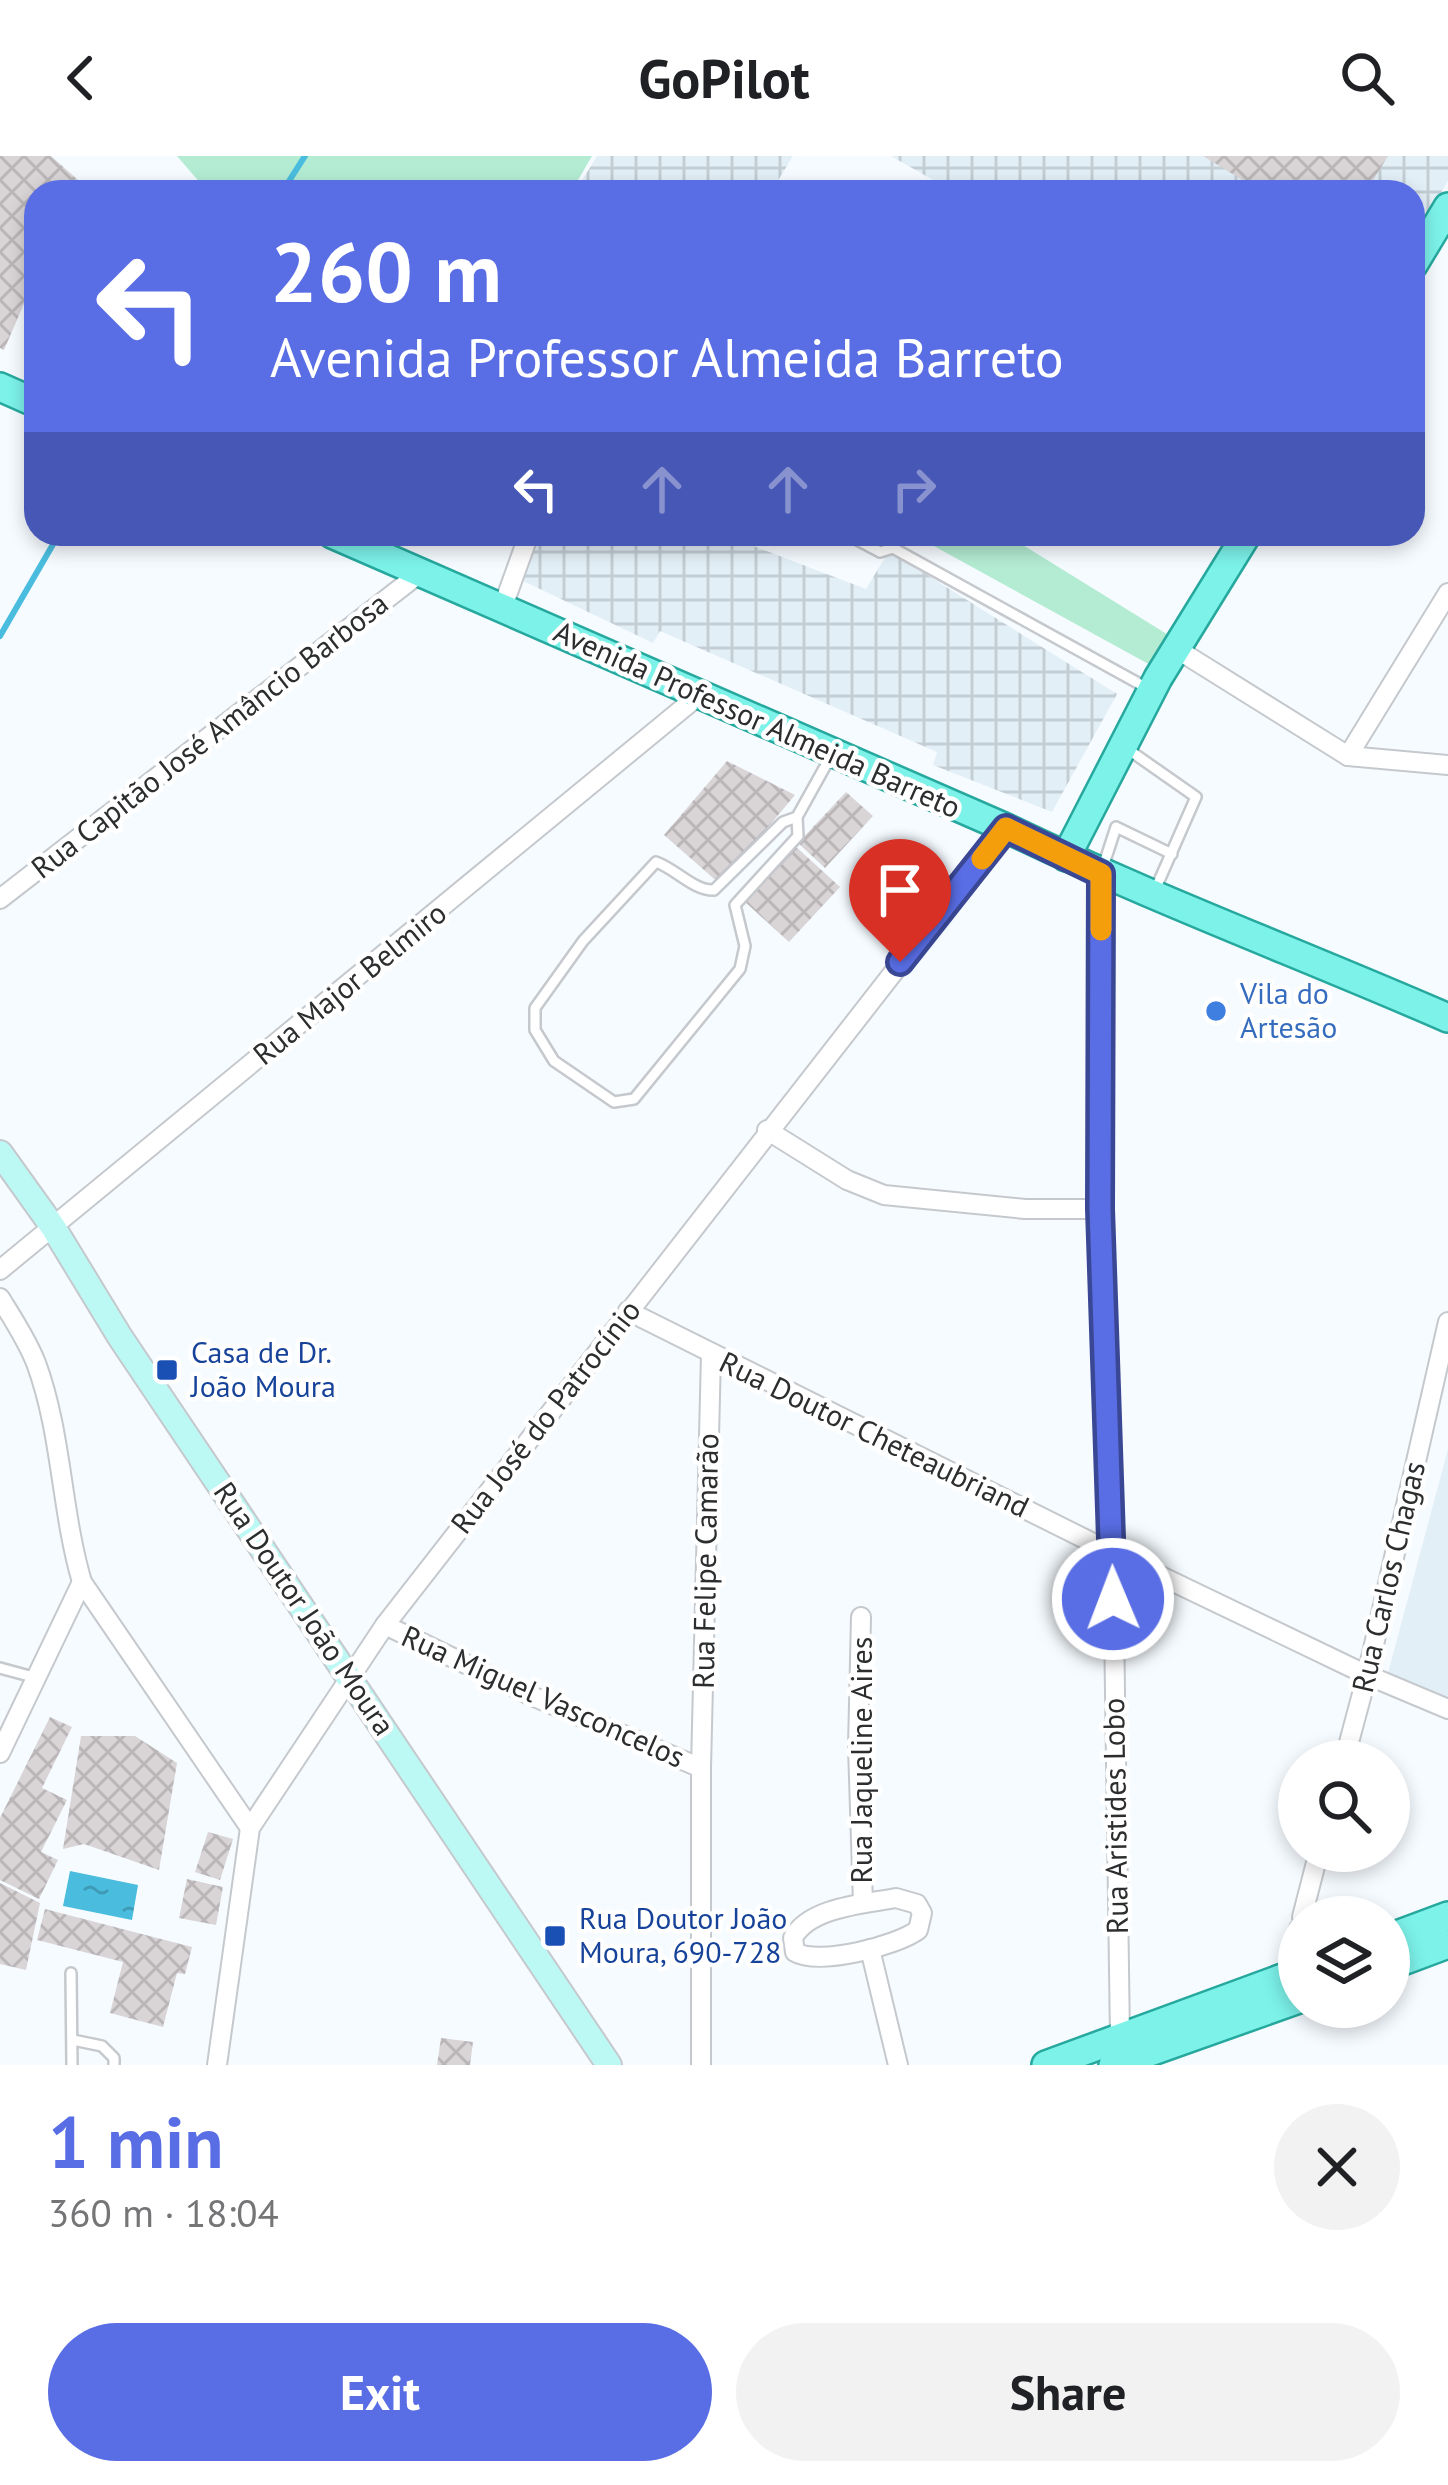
<!DOCTYPE html>
<meta charset="utf-8">
<style>
body{margin:0;font-family:"PT Sans",sans-serif;background:#f2f2f2;color:#202124;height:100vh;display:flex;flex-direction:column;font-size:45px;white-space:nowrap}
*{box-sizing:border-box;margin:0}
p{font-size:39px;color:#757577}
.icon{flex:none;width:66px;height:66px;fill:none;stroke:currentColor;stroke-width:2;stroke-linecap:round;stroke-linejoin:round}
.map{position:relative;height:1909px;overflow:hidden}
.drawer{display:flex;flex-direction:column;background:#fff;flex:1}
.drawer>*{flex:none}
.hud{position:absolute;left:24px;top:24px;width:1401px;height:366px;border-radius:36px;box-shadow:0 6px 18px #0003;background:#596de4;color:#fff;overflow:hidden}
.controls{position:absolute;left:1278px;top:1584px;display:grid;gap:24px}
.controls a{display:grid;place-items:center;width:132px;height:132px;border-radius:50%;background:#fff;box-shadow:0 6px 18px #0003;font-size:60px}
.pin{position:absolute;display:grid;place-items:center;width:102px;height:102px;color:#fff;margin:-123px -51px;border-radius:50% 50% 50% 0;rotate:-45deg;box-shadow:0 0 12px #0007}
.pin .icon{rotate:45deg}
.me{position:absolute;width:132px;margin:-66px;rotate:359deg;stroke-linejoin:round;filter:drop-shadow(0 0 9px #0008)}
.turn{display:flex;align-items:center;gap:42px;height:252px;padding:0 48px;font-size:54px}
.turn .icon{width:156px;height:156px;stroke-width:2.5}
.turn b{display:block;font-size:84px;line-height:102px}
.lanes{display:flex;align-items:center;height:114px;padding:0 48px;background:#0003;justify-content:center;gap:60px;direction:ltr}
.lanes .off{opacity:.35}
.round{display:grid;place-items:center;flex:none;width:126px;height:126px;border-radius:63px;background:#f2f2f2}
.headline{display:flex;align-items:center;justify-content:space-between;height:204px;padding:0 48px}
h1{font-size:72px;font-weight:700;line-height:90px;color:#596de4}
.cta{display:flex;gap:24px;margin-top:auto;padding:24px 48px}
.cta a{flex:1;height:138px;border-radius:72px;background:#596de4;color:#fff;font-size:48px;font-weight:700;line-height:138px;text-align:center}
.cta a+a{background:#f2f2f2;color:#202124}
header{display:flex;justify-content:space-between;align-items:center;height:156px;padding:0 48px;background:#fff;font-size:54px;font-weight:700}
.map>svg:first-child{display:block}
.built{fill:#e3eff7}
.industrial{fill:url(#industrial-grid)}
.grass{fill:#b3ecd2}
.water{fill:url(#water-ripples)}
.lines{fill:none;stroke-linecap:round;stroke-linejoin:round}
.stream{stroke:#4abddf;stroke-width:6}
.building{fill:url(#building-cross-hatch)}
.service-casing{stroke:#c5c9cd;stroke-width:14}
.minor-casing{stroke:#c5c9cd;stroke-width:22}
.secondary-casing{stroke:#c5c9cd;stroke-width:28}
.primary-casing{stroke:#26a89e;stroke-width:32}
.service{stroke:#fff;stroke-width:9}
.minor{stroke:#fff;stroke-width:18}
.secondary{stroke:#bdf9f4;stroke-width:24}
.primary{stroke:#7cf2e9;stroke-width:27}
.route-casing{stroke:#3a4794;stroke-width:30}
.route{stroke:#596de4;stroke-width:21}
.slow{stroke:#f59e0b;stroke-width:21}
.shop-dot{fill:#3f7fe0;stroke:#fff;stroke-width:4.5}
.transit-dot{fill:#1a4fb4;stroke:#fff;stroke-width:4.5}
.labels{text-anchor:middle;stroke-width:9;stroke-linejoin:round;paint-order:stroke}
.street-label{font-size:30px;fill:#2b2d2e;stroke:#fff}
.shop-label{font-size:30px;fill:#366cbe;stroke:#fff;text-anchor:start}
.transit-label{font-size:30px;fill:#164399;stroke:#fff;text-anchor:start}
</style>
<header><svg class="icon" aria-label="back" viewBox="0 0 24 24"><path d="M15 5l-7 7 7 7"/></svg>GoPilot<svg class="icon" aria-label="search" viewBox="0 0 24 24"><circle cx="10" cy="10" r="6"/><path d="M15 15l6 6"/></svg></header>
<div class="map">
<svg width="1448" height="1909" viewBox="0 0 1448 1909">
<defs>
<pattern id="industrial-grid" width="8" height="8" patternUnits="userSpaceOnUse" patternTransform="scale(3)"><rect width="8" height="8" fill="#e3eff7"/><path d="M0 4h8M4 0v8" fill="none" stroke="#c3cdd4"/></pattern>
<pattern id="water-ripples" width="26" height="14" patternUnits="userSpaceOnUse" patternTransform="scale(3)"><rect width="26" height="14" fill="#4abddf"/><path d="M2 4q2-2 4 0t4 0M15 11q2-2 4 0t4 0" fill="none" stroke="#3e9ab5"/></pattern>
<pattern id="building-cross-hatch" width="8" height="8" patternUnits="userSpaceOnUse" patternTransform="scale(3)"><rect width="8" height="8" fill="#d9d4d6"/><path d="M0 0l8 8M0 8l8-8" fill="none" stroke="#bab6b8"/></pattern>
</defs>
<rect width="100%" height="100%" fill="#f6fbff"/>
<!-- built -->
<polygon class="built" points="1448,1293 1448,1545 1388,1517"/>
<!-- industrial -->
<g class="industrial">
<polygon points="597,0 793,0 771,36 575,36"/>
<polygon points="891,0 1448,0 1448,25 1413,85 1413,36 954,36"/>
<polygon points="540,378 722,378 866,433 889,395 1117,538 1052,656 933,609 937,596 660,475 653,487 521,424"/>
</g>
<!-- grass -->
<g class="grass">
<polygon points="177,0 592,0 571,36 208,36"/>
<polygon points="912,378 1005,378 1170,480 1154,511"/>
</g>
<!-- water -->
<polygon class="water" points="70,1715 138,1729 132,1764 63,1750"/>
<g class="lines">
<!-- stream -->
<g class="stream">
<polyline points="282,36 305,0"/>
<polyline points="0,480 59,378"/>
</g>
</g>
<!-- building -->
<g class="building">
<polygon points="0,0 51,0 78,24 72,36 36,36 36,120 4,194 0,192"/>
<polygon points="1203,0 1388,0 1366,36 1262,36"/>
<polygon points="727,605 795,639 720,728 664,679"/>
<polygon points="846,636 873,660 825,712 798,687"/>
<polygon points="794,689 840,731 789,786 743,744"/>
<polygon points="50,1561 72,1571 42,1632 67,1644 41,1696 58,1704 39,1743 0,1724 0,1662"/>
<polygon points="81,1580 135,1580 177,1607 159,1714 84,1688 63,1693"/>
<polygon points="208,1676 233,1683 220,1724 195,1716"/>
<polygon points="187,1723 223,1731 216,1769 179,1762"/>
<polygon points="0,1727 40,1747 26,1814 0,1808"/>
<polygon points="45,1753 192,1791 185,1818 177,1817 163,1871 110,1857 123,1806 37,1784"/>
<polygon points="441,1882 473,1886 470,1909 437,1909"/>
</g>
<g class="lines">
<defs>
<g id="service">
<polyline points="846,378 880,396 893,392 1147,532"/>
<polyline points="1126,592 1196,641 1155,734"/>
<path d="M797,661L783,666L714,734C694,735 676,713 656,706L583,785L535,852V874L554,905L614,946L634,943L740,813L745,790L735,749L798,680L797,661L832,598"/>
<polyline points="1102,714 1116,671 1172,698"/>
<polyline points="0,1512 37,1522"/>
<polyline points="71,1817 72,1909"/>
<polyline points="73,1884 102,1890 114,1902 114,1909"/>
</g>
<g id="minor">
<polyline points="502,453 529,378"/>
<polyline points="1175,492 1348,600 1448,609"/>
<polyline points="1348,600 1448,437"/>
<polyline points="1101,718 1100,1053 1113,1397 1120,1882"/>
<polyline points="0,743 420,417"/>
<polyline points="767,974 847,1024 884,1039 1025,1053 1100,1053"/>
<polyline points="0,1114 698,540"/>
<path d="M0,1142C13,1163 27,1184 36,1207C62,1277 61,1355 82,1426L250,1672"/>
<polyline points="628,1155 1113,1397 1367,1519 1448,1553"/>
<polyline points="861,1461 858,1591 863,1747"/>
<polyline points="385,1469 532,1540 701,1612"/>
<polyline points="0,1597 82,1426"/>
<polyline points="1344,1605 1367,1519 1448,1166"/>
<path d="M896,1742L917,1748L922,1757L918,1774C896,1790 819,1810 795,1796L793,1782C809,1751 865,1748 896,1742Z"/>
<polyline points="1302,1761 1319,1695"/>
<polyline points="870,1793 898,1909"/>
<polyline points="1287,1820 1299,1773"/>
<polyline points="217,1909 250,1672 385,1469 1006,672"/>
<polyline points="701,1909 701,1612 711,1198"/>
</g>
<polyline id="secondary" points="0,997 53,1071 120,1181 609,1909"/>
<g id="primary">
<polyline points="1413,109 1448,51"/>
<polyline points="0,231 36,247"/>
<path d="M332,378L1006,672C1151,742 1301,798 1448,862"/>
<polyline points="1066,701 1158,522 1247,378"/>
<polyline points="1389,1782 1448,1760"/>
<polyline points="1389,1810 1448,1788"/>
<polyline points="1046,1909 1299,1816"/>
<polyline points="1113,1909 1299,1843"/>
</g>
</defs>
<!-- service casing -->
<use href="#service" class="service-casing"/>
<!-- minor casing -->
<use href="#minor" class="minor-casing"/>
<!-- secondary casing -->
<use href="#secondary" class="secondary-casing"/>
<!-- primary casing -->
<use href="#primary" class="primary-casing"/>
<!-- service -->
<use href="#service" class="service"/>
<!-- minor -->
<use href="#minor" class="minor"/>
<!-- secondary -->
<use href="#secondary" class="secondary"/>
<!-- primary -->
<use href="#primary" class="primary"/>
</g>
<g class="lines">
<defs>
<polyline id="route" points="900,806 1006,672 1101,718 1100,1053 1113,1443"/>
</defs>
<!-- route casing -->
<use href="#route" class="route-casing"/>
<!-- route -->
<use href="#route" class="route"/>
<!-- slow -->
<polyline class="slow" points="982,703 1006,672 1101,718 1101,774"/>
</g>
<!-- markers -->
<circle class="shop-dot" cx="1216" cy="855" r="12"/>
<g class="transit-dot">
<rect x="155" y="1202" width="24" height="24" rx="6"/>
<rect x="543" y="1768" width="24" height="24" rx="6"/>
</g>
<g class="labels">
<!-- street labels -->
<g class="street-label">
<text transform="translate(757 564) rotate(24)" y="10">Avenida Professor Almeida Barreto</text>
<text transform="translate(210 580) rotate(-38)" y="10">Rua Capitão José Amâncio Barbosa</text>
<text transform="translate(350 828) rotate(-39)" y="10">Rua Major Belmiro</text>
<text transform="translate(546 1261) rotate(-52)" y="10">Rua José do Patrocínio</text>
<text transform="translate(874 1279) rotate(26)" y="10">Rua Doutor Cheteaubriand</text>
<text transform="translate(706 1405) rotate(-89)" y="10">Rua Felipe Camarão</text>
<text transform="translate(1389 1421) rotate(-77)" y="10">Rua Carlos Chagas</text>
<text transform="translate(304 1453) rotate(56)" y="10">Rua Doutor João Moura</text>
<text transform="translate(543 1541) rotate(24)" y="10">Rua Miguel Vasconcelos</text>
<text transform="translate(862 1604) rotate(-90)" y="10">Rua Jaqueline Aires</text>
<text transform="translate(1116 1660) rotate(-91)" y="10">Rua Aristides Lobo</text>
</g>
<!-- shop labels -->
<g class="shop-label">
<text x="1240" y="848">Vila do<tspan x="1240" dy="34">Artesão</tspan></text>
</g>
<!-- transit labels -->
<g class="transit-label">
<text x="191" y="1207">Casa de Dr.<tspan x="191" dy="34">João Moura</tspan></text>
<text x="579" y="1773">Rua Doutor João<tspan x="579" dy="34">Moura, 690-728</tspan></text>
</g>
</g>
</svg>
<div class="controls">
<a><svg class="icon" aria-label="search" viewBox="0 0 24 24"><circle cx="10" cy="10" r="6"/><path d="M15 15l6 6"/></svg></a>
<a><svg class="icon" aria-label="layers" viewBox="0 0 24 24"><path d="M12 4l9 5-9 5-9-5zM3 14l9 5 9-5"/></svg></a>
</div>
<div class="pin" style="left:900px;top:806px;background:#d93025"><svg class="icon" aria-label="arrive" viewBox="0 0 24 24"><path d="M6 21V4h12l-3 4 3 4H6"/></svg></div>
<svg class="me" style="left:1113px;top:1443px" viewBox="-20 -20 40 40"><circle r="17" fill="#596de4" stroke="#fff" stroke-width="3"/><path d="M0-11L8 9 0 5-8 9z" fill="#fff"/></svg>
<div class="hud">
<div class="turn"><svg class="icon" aria-label="left" viewBox="0 0 24 24"><path d="M17 20v-9H6M10 6l-5 5 5 5"/></svg><div><b>260 m</b>Avenida Professor Almeida Barreto</div></div>
<div class="lanes"><svg class="icon" aria-label="left" viewBox="0 0 24 24"><path d="M17 20v-9H6M10 6l-5 5 5 5"/></svg><svg class="icon off" aria-label="ahead" viewBox="0 0 24 24"><path d="M12 20V5M6 11l6-6 6 6"/></svg><svg class="icon off" aria-label="ahead" viewBox="0 0 24 24"><path d="M12 20V5M6 11l6-6 6 6"/></svg><svg class="icon off" aria-label="right" viewBox="0 0 24 24"><path d="M7 20v-9h11M14 6l5 5-5 5"/></svg></div>
</div>
</div>
<section class="drawer">
<div class="headline"><div><h1>1 min</h1><p>360 m · 18:04</p></div><a class="round"><svg class="icon" aria-label="close" viewBox="0 0 24 24"><path d="M6 6l12 12M18 6L6 18"/></svg></a></div>
<div class="cta"><a>Exit</a><a>Share</a></div>
</section>
